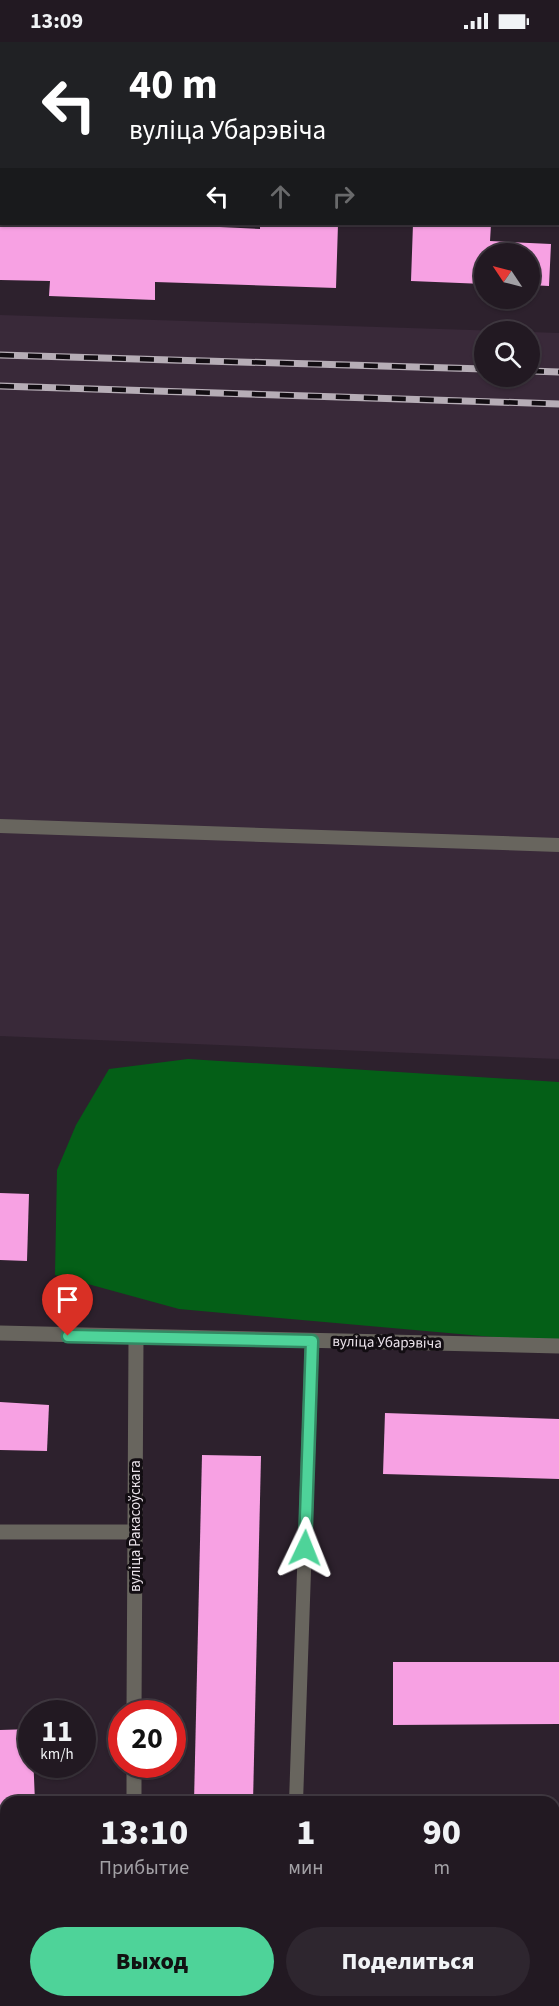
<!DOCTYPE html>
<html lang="ru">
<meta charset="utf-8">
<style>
body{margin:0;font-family:"Source Sans 3",sans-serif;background:#2e262f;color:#f1f3f6;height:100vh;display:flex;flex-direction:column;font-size:22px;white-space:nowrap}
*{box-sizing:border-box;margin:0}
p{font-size:20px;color:#a2a0a5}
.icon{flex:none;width:33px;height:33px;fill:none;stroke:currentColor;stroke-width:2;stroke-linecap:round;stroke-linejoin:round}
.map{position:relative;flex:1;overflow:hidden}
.side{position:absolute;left:0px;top:1754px;width:560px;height:212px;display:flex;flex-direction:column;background:#221922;border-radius:18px 18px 0 0;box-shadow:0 2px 4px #0004,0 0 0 2px #3f3840}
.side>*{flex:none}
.banner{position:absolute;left:0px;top:0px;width:560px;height:183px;box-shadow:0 2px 4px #0004,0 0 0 2px #3f3840;background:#202124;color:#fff;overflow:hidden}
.needle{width:39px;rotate:305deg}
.tools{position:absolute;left:474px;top:201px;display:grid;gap:12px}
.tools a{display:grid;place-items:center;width:66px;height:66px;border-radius:50%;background:#221922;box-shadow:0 2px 4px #0004,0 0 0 2px #3f3840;font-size:30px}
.speed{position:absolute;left:18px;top:1658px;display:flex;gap:12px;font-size:30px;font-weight:700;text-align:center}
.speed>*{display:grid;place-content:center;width:78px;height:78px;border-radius:50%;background:#221922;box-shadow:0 2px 4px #0004,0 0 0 2px #3f3840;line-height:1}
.speed small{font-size:15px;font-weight:400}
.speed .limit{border:9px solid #d22;background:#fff;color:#111}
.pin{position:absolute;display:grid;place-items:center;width:51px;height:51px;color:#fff;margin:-62px -26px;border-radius:50% 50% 50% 0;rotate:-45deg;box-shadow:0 0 6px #0007}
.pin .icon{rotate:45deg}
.me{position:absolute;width:66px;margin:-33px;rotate:2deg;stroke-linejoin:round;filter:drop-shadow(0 0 4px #0008)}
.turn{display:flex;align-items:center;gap:21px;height:126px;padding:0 30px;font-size:27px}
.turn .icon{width:78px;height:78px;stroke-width:2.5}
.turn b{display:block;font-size:42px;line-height:51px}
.lanes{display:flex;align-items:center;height:57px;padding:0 30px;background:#0003;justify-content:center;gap:30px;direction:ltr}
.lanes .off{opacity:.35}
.eta{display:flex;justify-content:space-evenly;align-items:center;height:102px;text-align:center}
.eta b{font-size:36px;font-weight:800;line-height:42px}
.primary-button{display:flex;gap:12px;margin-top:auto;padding:12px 30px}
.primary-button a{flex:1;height:69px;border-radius:36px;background:#4ed399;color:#111;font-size:24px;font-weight:800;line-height:69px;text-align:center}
.primary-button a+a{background:#2e262f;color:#f1f3f6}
.status{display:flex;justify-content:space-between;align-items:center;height:42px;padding:0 30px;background:#221922;direction:ltr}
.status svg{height:16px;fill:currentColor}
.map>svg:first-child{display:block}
.built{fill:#392939}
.forest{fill:#045f17}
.building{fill:#f7a1e3}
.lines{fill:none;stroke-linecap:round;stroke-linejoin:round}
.service{stroke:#68655e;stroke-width:14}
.minor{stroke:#68655e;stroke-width:15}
.rail-casing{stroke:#b6adb6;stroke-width:7}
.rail{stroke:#120d12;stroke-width:4.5;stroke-dasharray:14;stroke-linecap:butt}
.route-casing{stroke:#338963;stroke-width:15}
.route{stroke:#4ed399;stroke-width:10}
.labels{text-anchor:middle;stroke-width:6;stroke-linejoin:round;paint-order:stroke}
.street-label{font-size:15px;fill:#eae2ea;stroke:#120d12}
</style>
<div class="status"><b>13:09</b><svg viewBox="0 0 49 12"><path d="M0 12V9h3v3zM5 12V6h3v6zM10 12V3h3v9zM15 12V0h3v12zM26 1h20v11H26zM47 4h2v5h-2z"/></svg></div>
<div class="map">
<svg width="559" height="1964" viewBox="0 0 559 1964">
<rect width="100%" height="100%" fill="#2d212d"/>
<!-- built -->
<g class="built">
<polygon points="0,273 502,289 484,290 484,334 530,334 530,290 559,291 559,1017 0,994"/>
<polygon points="0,1902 6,1902 6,1959 94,1959 94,1964 0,1964"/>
</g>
<!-- forest -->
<polygon class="forest" points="188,1017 559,1040 559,1301 179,1267 55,1233 57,1128 76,1083 109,1027"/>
<!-- building -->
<g class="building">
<polygon points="0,182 158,182 260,187 260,182 338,182 336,246 155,240 155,258 49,254 50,239 0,238"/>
<polygon points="413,182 491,182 490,199 551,202 549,244 530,243 530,212 484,212 484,242 411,239"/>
<polygon points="0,1151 29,1152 27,1219 0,1218"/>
<polygon points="0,1360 49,1363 47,1409 0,1408"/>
<polygon points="385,1371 559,1377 559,1437 383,1432"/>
<polygon points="202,1413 261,1414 253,1760 194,1760"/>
<polygon points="393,1620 559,1620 559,1682 393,1683"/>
<polygon points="32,1687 35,1760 6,1760 6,1792 0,1793 0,1688"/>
<polygon points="554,1923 559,1923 559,1964 371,1964 371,1959 554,1959"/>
<rect x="156" y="1959" width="75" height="5"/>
</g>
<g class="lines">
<!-- service -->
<g class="service">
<polyline points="558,90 559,90"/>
<polyline points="0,784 559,803"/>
<polyline points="296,1760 312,1299"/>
<polyline points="324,1959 324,1964"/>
</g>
<!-- minor -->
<g class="minor">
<polyline points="0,1291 559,1304"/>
<polyline points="0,1490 135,1490"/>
<polyline points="134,1671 136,1296"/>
<polyline points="134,1760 134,1722"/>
<polyline points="0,1824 6,1824"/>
<polyline points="554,1827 559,1827"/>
<polyline points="129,1964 129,1959"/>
</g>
<defs>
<g id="rail">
<polyline points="0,313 484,327"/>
<polyline points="530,329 559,330"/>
<polyline points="0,344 559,362"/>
</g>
</defs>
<!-- rail casing -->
<use href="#rail" class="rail-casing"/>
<!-- rail -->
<use href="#rail" class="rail"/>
</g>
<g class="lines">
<defs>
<polyline id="route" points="68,1294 312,1299 305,1506"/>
</defs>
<!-- route casing -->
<use href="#route" class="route-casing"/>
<!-- route -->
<use href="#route" class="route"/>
</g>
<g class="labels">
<!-- street labels -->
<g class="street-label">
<text transform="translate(387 1300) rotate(1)" y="5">вуліца Убарэвіча</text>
<text transform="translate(135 1484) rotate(-90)" y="5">вуліца Ракасоўскага</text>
</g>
</g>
</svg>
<div class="tools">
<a><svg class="needle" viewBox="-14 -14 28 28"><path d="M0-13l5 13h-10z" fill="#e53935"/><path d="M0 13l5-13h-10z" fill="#a2a0a5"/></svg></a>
<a><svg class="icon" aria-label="search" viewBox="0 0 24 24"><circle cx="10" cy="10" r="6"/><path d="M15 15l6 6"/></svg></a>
</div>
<div class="speed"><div>11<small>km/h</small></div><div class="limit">20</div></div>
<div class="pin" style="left:68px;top:1294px;background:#d93025"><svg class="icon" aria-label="arrive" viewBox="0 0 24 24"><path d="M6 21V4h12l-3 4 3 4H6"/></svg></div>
<svg class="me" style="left:305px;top:1506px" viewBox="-20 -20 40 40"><path d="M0-17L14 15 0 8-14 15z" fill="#4ed399" stroke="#fff" stroke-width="4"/></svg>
<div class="banner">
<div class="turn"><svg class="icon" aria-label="left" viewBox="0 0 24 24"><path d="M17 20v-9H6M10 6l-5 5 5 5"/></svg><div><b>40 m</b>вуліца Убарэвіча</div></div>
<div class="lanes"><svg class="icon" aria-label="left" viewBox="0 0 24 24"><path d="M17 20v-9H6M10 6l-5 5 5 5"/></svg><svg class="icon off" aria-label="ahead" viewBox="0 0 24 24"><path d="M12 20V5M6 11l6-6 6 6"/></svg><svg class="icon off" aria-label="right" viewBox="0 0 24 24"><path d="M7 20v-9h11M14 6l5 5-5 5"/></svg></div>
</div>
<section class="side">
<div class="eta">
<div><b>13:10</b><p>Прибытие</p></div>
<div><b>1</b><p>мин</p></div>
<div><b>90</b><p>m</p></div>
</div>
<div class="primary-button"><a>Выход</a><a>Поделиться</a></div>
</section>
</div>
